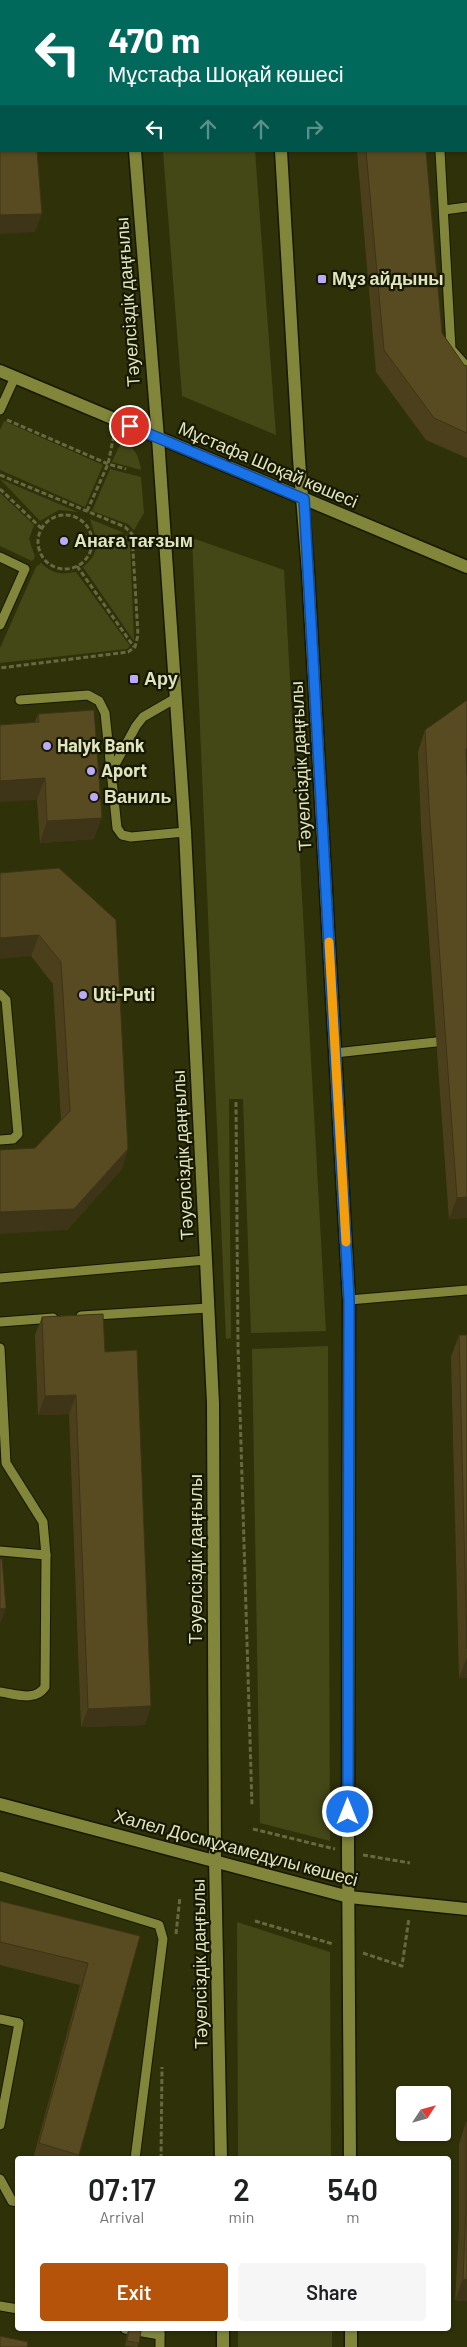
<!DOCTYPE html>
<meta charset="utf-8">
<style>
body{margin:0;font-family:Barlow,sans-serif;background:#f6f6f6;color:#202124;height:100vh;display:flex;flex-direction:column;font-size:19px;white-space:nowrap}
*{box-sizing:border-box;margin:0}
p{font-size:16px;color:#757577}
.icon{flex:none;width:28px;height:28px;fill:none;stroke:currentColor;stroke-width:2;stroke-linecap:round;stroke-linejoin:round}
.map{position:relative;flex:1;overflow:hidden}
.panel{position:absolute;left:15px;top:2156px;width:436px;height:175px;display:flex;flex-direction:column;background:#fff;border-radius:5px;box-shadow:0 1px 4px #0004}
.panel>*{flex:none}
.hud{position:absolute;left:0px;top:0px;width:468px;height:152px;box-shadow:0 1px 4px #0004;background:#00695c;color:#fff;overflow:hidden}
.needle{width:32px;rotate:54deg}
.fabs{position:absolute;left:396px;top:2086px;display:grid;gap:10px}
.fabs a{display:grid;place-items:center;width:55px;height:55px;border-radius:5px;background:#fff;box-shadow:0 1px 4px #0004;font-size:25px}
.pin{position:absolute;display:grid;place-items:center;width:42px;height:42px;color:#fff;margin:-21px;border:2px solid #fff;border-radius:50%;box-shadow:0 1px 5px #0007}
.me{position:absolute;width:55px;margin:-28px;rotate:0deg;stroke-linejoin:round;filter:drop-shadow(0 0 4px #0008)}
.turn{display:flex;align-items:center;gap:18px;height:105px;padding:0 25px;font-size:22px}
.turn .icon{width:65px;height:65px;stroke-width:2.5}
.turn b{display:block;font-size:35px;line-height:42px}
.lanes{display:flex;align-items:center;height:48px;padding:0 25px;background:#0003;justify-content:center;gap:25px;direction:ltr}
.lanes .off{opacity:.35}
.eta{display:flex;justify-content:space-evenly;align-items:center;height:85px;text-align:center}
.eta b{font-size:30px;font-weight:600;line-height:35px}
.action{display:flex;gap:10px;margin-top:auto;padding:10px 25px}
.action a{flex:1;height:58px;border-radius:5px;background:#b45309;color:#fff;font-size:20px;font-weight:600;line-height:58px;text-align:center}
.action a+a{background:#f6f6f6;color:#202124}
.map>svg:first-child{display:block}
.green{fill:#444817}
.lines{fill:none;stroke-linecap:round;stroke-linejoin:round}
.service-casing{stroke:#171802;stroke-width:11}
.minor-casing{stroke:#171802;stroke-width:15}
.tertiary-casing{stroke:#171802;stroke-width:15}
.path{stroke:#666941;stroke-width:3;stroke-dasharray:5 2.5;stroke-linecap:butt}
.service{stroke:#81863b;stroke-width:9}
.minor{stroke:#81863b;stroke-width:12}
.tertiary{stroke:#81863b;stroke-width:12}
.wall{fill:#4c401c}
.shaded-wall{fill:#3e3417}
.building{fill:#584b21;stroke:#3e3417}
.route-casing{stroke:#114b97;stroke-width:12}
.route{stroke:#1a73e8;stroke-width:9}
.slow{stroke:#f59e0b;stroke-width:9}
.poi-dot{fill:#b9abf7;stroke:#171800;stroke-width:2}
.labels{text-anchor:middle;stroke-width:4.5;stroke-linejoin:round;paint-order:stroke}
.poi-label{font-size:18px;font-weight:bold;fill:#e0e4bf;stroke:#171800;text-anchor:start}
.street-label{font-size:18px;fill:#e0e4bf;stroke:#171800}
</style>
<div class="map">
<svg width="467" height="2347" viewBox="0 0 467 2347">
<rect width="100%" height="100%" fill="#2f3108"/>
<!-- green -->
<g class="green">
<polygon points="163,151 255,151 276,435 182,396"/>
<polygon points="4,421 103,465 85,507 0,470 0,430"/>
<path d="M122,440C135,447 139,456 141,470L112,462Z"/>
<polygon points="110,469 141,477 144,513 134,530 128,524 92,511"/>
<polygon points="0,479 78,512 59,510 40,521"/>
<polygon points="0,493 34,525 29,539 35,557 32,561 0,546"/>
<polygon points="90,519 124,533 96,538"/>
<polygon points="192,538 284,570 326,1331 251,1333 243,1099 229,1099 231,1338 226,1339"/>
<path d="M130,542L134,641L83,567C90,561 96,555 96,545Z"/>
<path d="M41,563C53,574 61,575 76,572L130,646L127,649L0,663V648L36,567Z"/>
<polygon points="328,1346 330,1841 260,1823 252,1349"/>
<polygon points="237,1922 330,1952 331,2159 238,2159"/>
<rect x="238" y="2329" width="94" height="18"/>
</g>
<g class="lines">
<defs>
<g id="service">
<polyline points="430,0 430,1"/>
<polyline points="440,151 451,349 467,367"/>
<polyline points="444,210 467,207"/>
<polyline points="0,410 15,377"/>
<polyline points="0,557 25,569 0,625"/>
<polyline points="20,700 88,695 99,701 105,713 117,828 122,835 131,837 185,832"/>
<polyline points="112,770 136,726 143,717 176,698"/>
<polyline points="0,994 6,1000 18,1134 13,1139 0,1140"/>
<polyline points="335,1053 436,1042"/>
<polyline points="0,1278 206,1260"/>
<polyline points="349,1300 467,1290"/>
<polyline points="81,1316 208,1308"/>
<polyline points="0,1322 53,1318"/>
<path d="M0,1348L6,1463L43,1522L46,1555L45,1687C35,1702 16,1694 0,1692"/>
<polyline points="0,1551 46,1555"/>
<polyline points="0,1876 159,1925 163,1939 135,2159"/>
<polyline points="0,2019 19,2023 0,2125"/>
<polyline points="0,2179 12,2201 18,2202"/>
<polyline points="0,2306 18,2309"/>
<polyline points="125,2329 160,2335"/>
<polyline points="160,2347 160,2329"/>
</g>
<polyline id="minor" points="349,1897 467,1909"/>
<g id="tertiary">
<polyline points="126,0 126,1"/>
<polyline points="273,0 273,1"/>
<polyline points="135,151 158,438 185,832 213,1403 215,1860 221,2159"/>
<polyline points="281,151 299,459 308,572 349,1300 348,1852 350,2159"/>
<polyline points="0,371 467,567"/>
<polyline points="0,1804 349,1897"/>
<polyline points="351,2329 351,2347"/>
<polyline points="223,2347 223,2329"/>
</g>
</defs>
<!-- service casing -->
<use href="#service" class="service-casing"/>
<!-- minor casing -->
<use href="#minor" class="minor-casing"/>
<!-- tertiary casing -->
<use href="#tertiary" class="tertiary-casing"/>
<!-- path -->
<g class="path">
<polyline points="7,420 108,464 126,469"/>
<polyline points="0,475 125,527 132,534 138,635 135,647 128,652 0,668"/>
<polyline points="0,489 41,528"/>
<polyline points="87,511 108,464 114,435"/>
<circle cx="65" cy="542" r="27"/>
<polyline points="92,542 133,537"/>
<polyline points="77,566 134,647"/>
<polyline points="236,1102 238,1346 252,1806"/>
<polyline points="253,1829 335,1849"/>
<polyline points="363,1855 410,1863"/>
<polyline points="255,1921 333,1944"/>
<polyline points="176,1934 180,1897"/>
<polyline points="363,1953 402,1966 409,1918"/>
<polyline points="161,2159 162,2067"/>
</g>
<!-- service -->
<use href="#service" class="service"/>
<!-- minor -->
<use href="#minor" class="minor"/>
<!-- tertiary -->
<use href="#tertiary" class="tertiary"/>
</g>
<!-- wall -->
<g class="wall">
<polygon points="343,0 412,0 413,1 343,1"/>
<polygon points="357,151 426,151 442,333 464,365 467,366 467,458 426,440 376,372"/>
<polygon points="38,714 94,839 40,843 37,800 35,722"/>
<polygon points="425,730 467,765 467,1218 449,1219 421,827 418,752"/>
<polygon points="59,868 128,1149 121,1170 67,1230 35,1148 61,1120 53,984 31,956"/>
<polygon points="42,1317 105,1352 151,1706 145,1725 81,1727 69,1414 38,1415 35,1335"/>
<polygon points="459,1335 467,1335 467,1678 459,1678 451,1357"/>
<polygon points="0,1901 140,1936 78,2159 33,2159 80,1985 0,1965"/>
<polygon points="466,2122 467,2301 455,2301 459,2229 459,2144"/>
<polygon points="129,2329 139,2343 137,2347 125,2346 127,2333"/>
</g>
<!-- shaded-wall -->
<g class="shaded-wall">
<polygon points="42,214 35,232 0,234 0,215"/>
<polygon points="45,778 37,800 0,802 0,781"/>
<polygon points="102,818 94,839 40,843 47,821"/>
<polygon points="39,935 31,956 0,959 0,938"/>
<polygon points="128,1149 121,1170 67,1230 0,1234 0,1212"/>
<polygon points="467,1197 467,1218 449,1219 457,1198"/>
<polygon points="76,1395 69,1414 38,1415 45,1396"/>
<polygon points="6,1608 0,1625 0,1609"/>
<polygon points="467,1657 467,1678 459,1678"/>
<polygon points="151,1706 145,1725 81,1727 88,1709"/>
<polygon points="463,2279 467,2280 467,2301 455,2301"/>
</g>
<!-- building -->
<g class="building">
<polygon points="0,0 25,0 26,1 1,1 1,151 37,151 42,214 0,215"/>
<polygon points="353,0 412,0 413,1 353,1"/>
<polygon points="366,151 426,151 442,333 464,365 467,366 467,433 434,418 384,350"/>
<polygon points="467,700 467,748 466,749 467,779 467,1197 457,1198 429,805 425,730"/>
<polygon points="94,710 102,818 47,821 45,778 0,781 0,725 39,722 38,714"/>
<polygon points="59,868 116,920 128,1149 74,1209 0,1212 0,1150 35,1148 70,1111 61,962 39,935 0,938 0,873"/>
<polygon points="103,1314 105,1352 137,1350 151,1706 88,1709 76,1395 45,1396 42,1317"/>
<polygon points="459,1335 467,1335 467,1649"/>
<polygon points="0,1559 2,1559 6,1608 0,1609"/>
<polygon points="0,1901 140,1936 79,2155 39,2143 88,1963 0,1942"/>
<polygon points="466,2122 467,2122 467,2280 463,2279 466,2207"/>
<polygon points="129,2329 141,2331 139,2343 127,2341"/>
<polygon points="0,2336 28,2342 27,2347 0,2347"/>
</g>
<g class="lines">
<defs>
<polyline id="route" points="130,426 304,499 349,1300 348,1812"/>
</defs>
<!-- route casing -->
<use href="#route" class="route-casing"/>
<!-- route -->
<use href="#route" class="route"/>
<!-- slow -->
<polyline class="slow" points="329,942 346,1242"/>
</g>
<!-- markers -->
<g class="poi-dot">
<rect x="317" y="274" width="10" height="10" rx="2.5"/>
<circle cx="64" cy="541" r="5"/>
<rect x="129" y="674" width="10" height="10" rx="2.5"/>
<circle cx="47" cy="746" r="5"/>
<circle cx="91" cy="771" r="5"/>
<circle cx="94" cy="797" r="5"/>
<circle cx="83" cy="995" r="5"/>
</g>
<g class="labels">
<!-- poi labels -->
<g class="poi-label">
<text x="332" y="285">Мұз айдыны</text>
<text x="74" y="547">Анаға тағзым</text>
<text x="144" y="685">Ару</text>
<text x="57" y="752">Halyk Bank</text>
<text x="101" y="777">Aport</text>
<text x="104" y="803">Ваниль</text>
<text x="93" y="1001">Uti-Puti</text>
</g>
<!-- street labels -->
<g class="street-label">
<text transform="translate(128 302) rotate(-94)" y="6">Тәуелсіздік даңғылы</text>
<text transform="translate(268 465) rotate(23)" y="6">Мұстафа Шоқай көшесі</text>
<text transform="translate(301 766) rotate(-93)" y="6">Тәуелсіздік даңғылы</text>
<text transform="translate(183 1155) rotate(-93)" y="6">Тәуелсіздік даңғылы</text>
<text transform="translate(196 1559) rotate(-90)" y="6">Тәуелсіздік даңғылы</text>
<text transform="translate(236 1848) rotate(15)" y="6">Халел Досмұхамедұлы көшесі</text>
<text transform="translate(200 1964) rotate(-91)" y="6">Тәуелсіздік даңғылы</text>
</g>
</g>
</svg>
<div class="fabs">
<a><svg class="needle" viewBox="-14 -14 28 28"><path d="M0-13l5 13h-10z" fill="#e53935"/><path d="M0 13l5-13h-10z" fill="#757577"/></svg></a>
</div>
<div class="pin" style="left:130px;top:426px;background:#d93025"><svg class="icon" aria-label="arrive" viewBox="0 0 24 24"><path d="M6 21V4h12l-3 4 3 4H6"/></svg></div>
<svg class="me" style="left:348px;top:1812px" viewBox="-20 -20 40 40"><circle r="17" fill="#1a73e8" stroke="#fff" stroke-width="3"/><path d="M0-11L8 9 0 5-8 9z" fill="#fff"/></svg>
<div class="hud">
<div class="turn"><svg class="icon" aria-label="left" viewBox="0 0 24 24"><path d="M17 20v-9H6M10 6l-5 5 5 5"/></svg><div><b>470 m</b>Мұстафа Шоқай көшесі</div></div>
<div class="lanes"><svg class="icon" aria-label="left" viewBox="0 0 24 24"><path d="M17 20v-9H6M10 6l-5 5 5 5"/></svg><svg class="icon off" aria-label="ahead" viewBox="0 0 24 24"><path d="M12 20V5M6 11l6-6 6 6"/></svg><svg class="icon off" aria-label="ahead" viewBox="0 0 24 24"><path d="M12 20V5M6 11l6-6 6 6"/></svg><svg class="icon off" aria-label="right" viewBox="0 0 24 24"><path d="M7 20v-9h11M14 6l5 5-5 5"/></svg></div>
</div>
<section class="panel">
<div class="eta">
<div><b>07:17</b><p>Arrival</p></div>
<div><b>2</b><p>min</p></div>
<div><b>540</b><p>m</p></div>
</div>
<div class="action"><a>Exit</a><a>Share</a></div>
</section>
</div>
